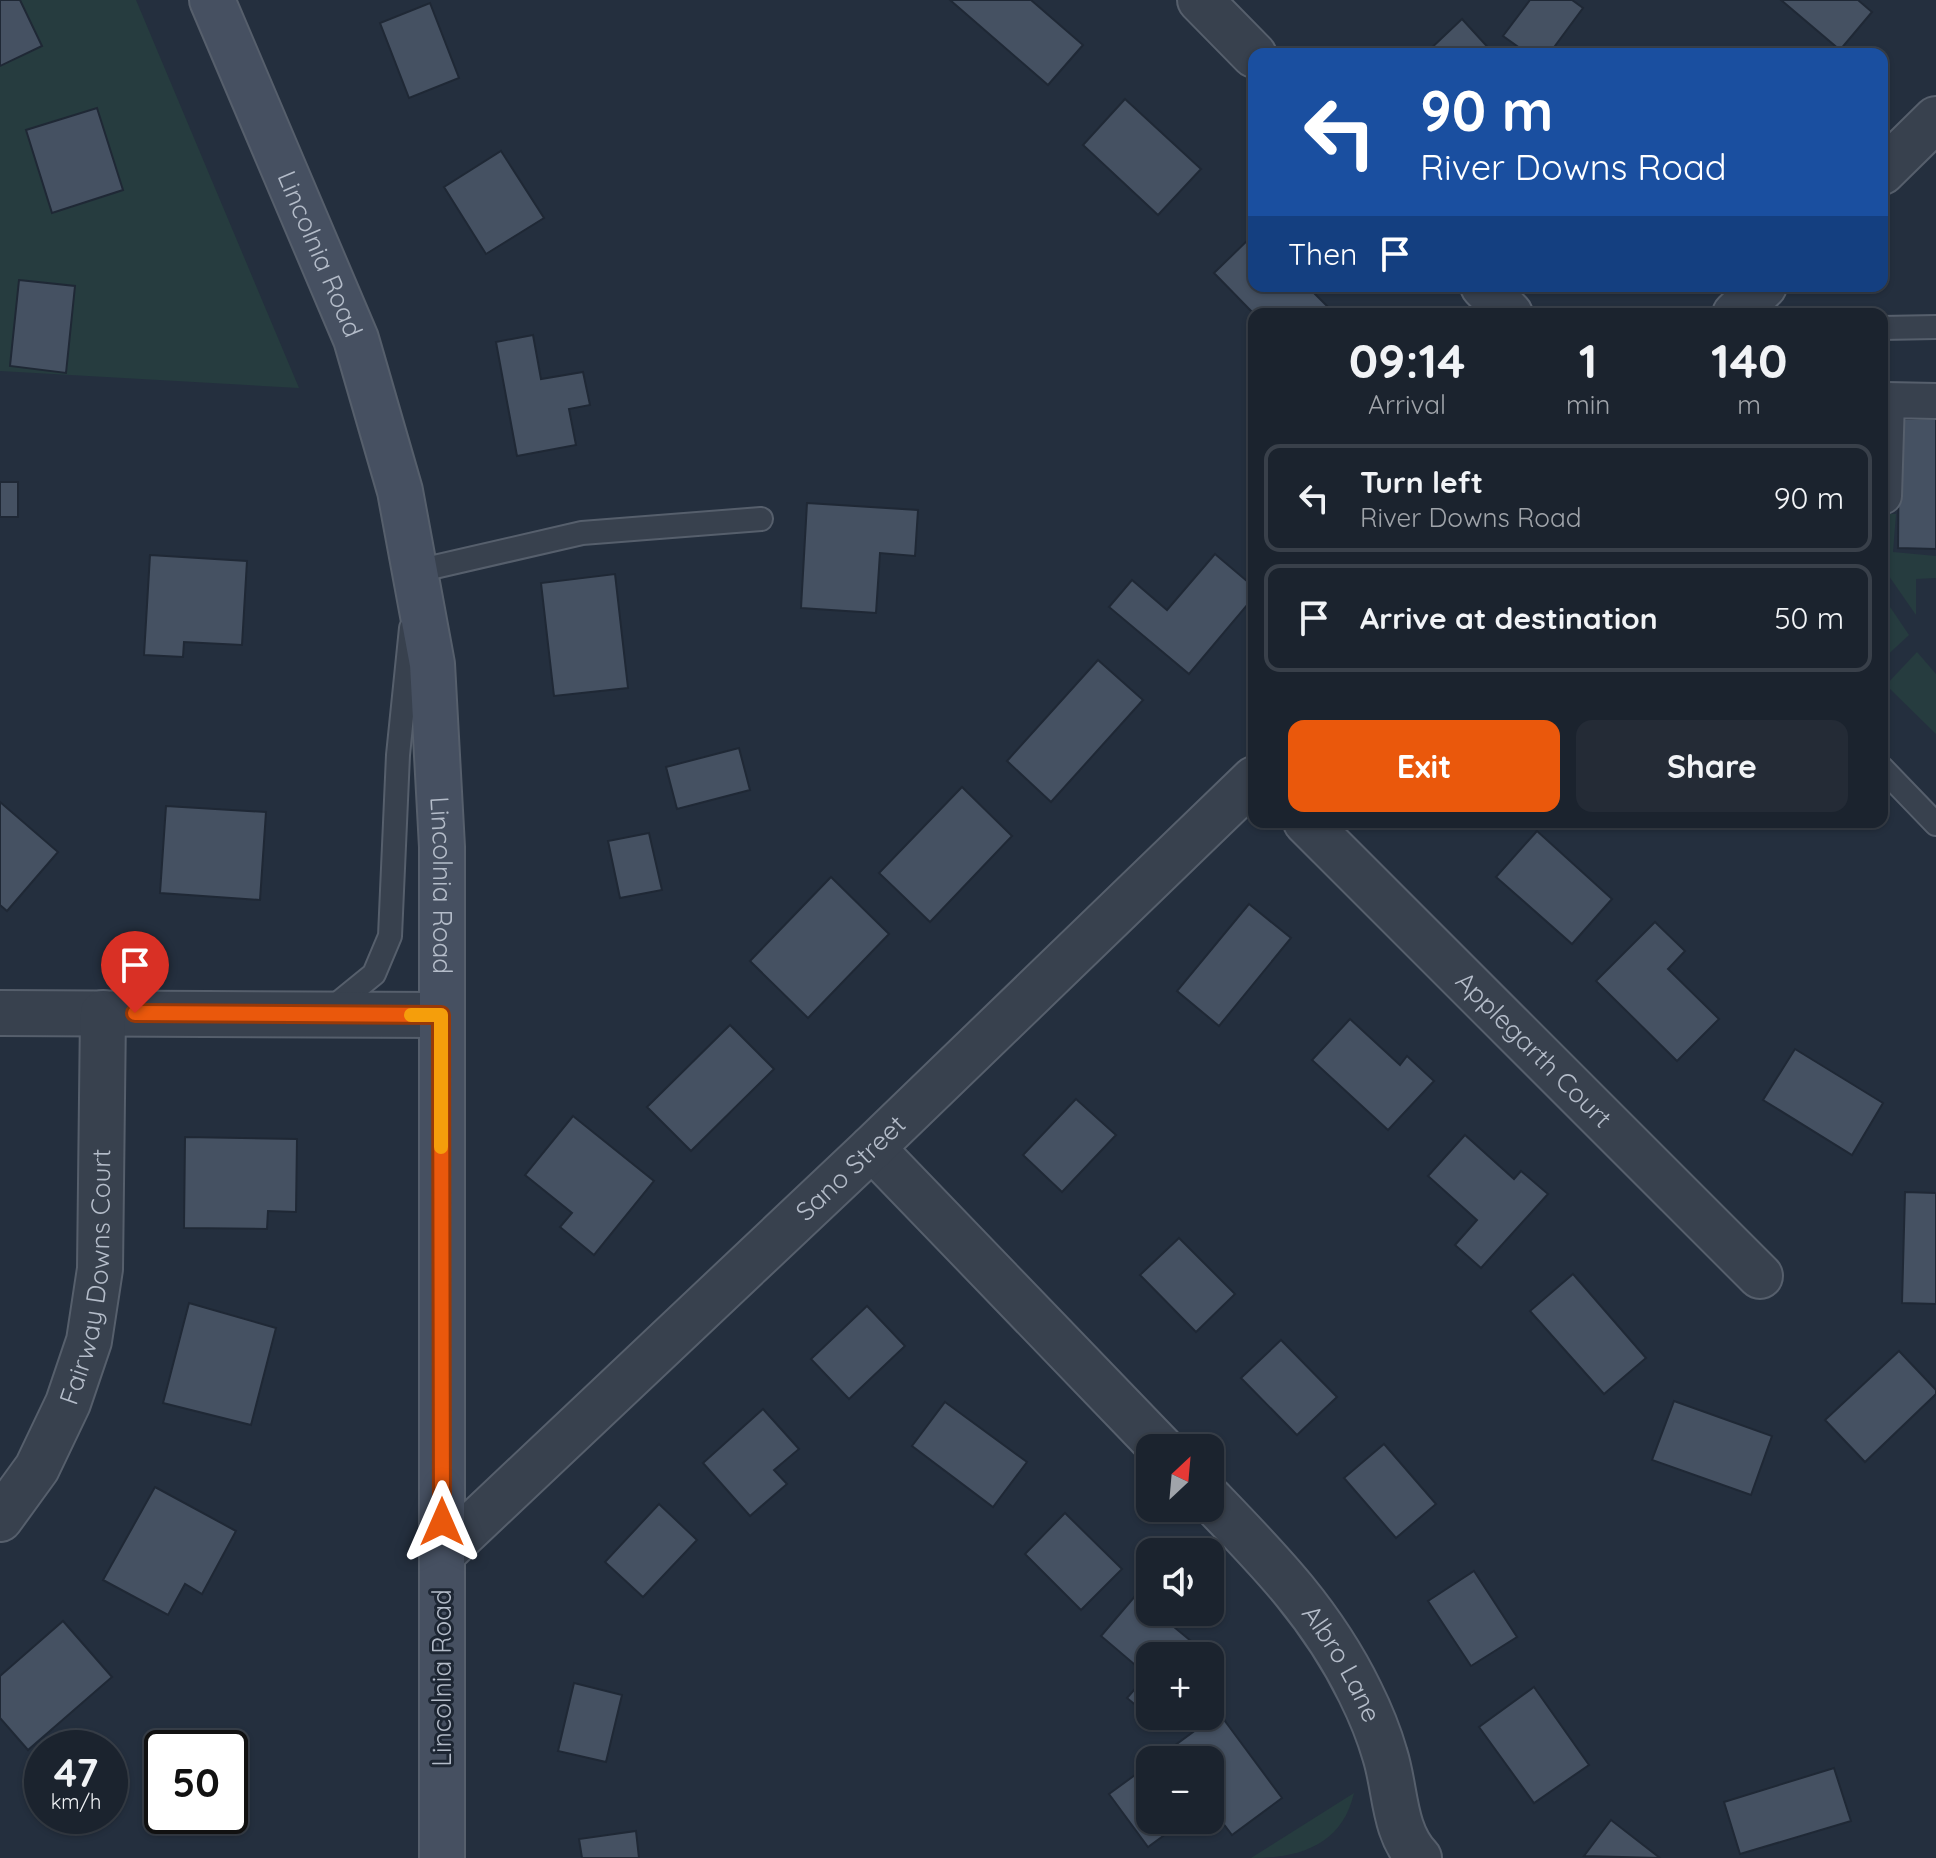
<!DOCTYPE html>
<meta charset="utf-8">
<style>
body{margin:0;font-family:Quicksand,sans-serif;background:#242b36;color:#f1f3f6;height:100vh;display:flex;flex-direction:column;font-size:30px;white-space:nowrap}
*{box-sizing:border-box;margin:0}
p{font-size:26px;color:#a0a4aa}
.icon{flex:none;width:44px;height:44px;fill:none;stroke:currentColor;stroke-width:2;stroke-linecap:round;stroke-linejoin:round}
.map{position:relative;flex:1;overflow:hidden}
.sheet{position:absolute;left:1248px;top:308px;width:640px;height:520px;display:flex;flex-direction:column;background:#1b232e;border-radius:16px;box-shadow:0 2px 6px #0004,0 0 0 2px #39404a}
.sheet>*{flex:none}
.top-card{position:absolute;left:1248px;top:48px;width:640px;height:244px;border-radius:16px;box-shadow:0 2px 6px #0004,0 0 0 2px #39404a;background:#1a4fa0;color:#fff;overflow:hidden}
.needle{width:52px;rotate:26deg}
.tools{position:absolute;left:1136px;top:1434px;display:grid;gap:16px}
.tools a{display:grid;place-items:center;width:88px;height:88px;border-radius:16px;background:#1b232e;box-shadow:0 2px 6px #0004,0 0 0 2px #39404a;font-size:40px}
.speed{position:absolute;left:24px;top:1730px;display:flex;gap:16px;font-size:40px;font-weight:700;text-align:center}
.speed>*{display:grid;place-content:center;width:104px;height:104px;border-radius:50%;background:#1b232e;box-shadow:0 2px 6px #0004,0 0 0 2px #39404a;line-height:1}
.speed small{font-size:20px;font-weight:400}
.speed .limit{border:4px solid #111;border-radius:12px;background:#fff;color:#111}
.pin{position:absolute;display:grid;place-items:center;width:68px;height:68px;color:#fff;margin:-82px -34px;border-radius:50% 50% 50% 0;rotate:-45deg;box-shadow:0 0 8px #0007}
.pin .icon{rotate:45deg}
.me{position:absolute;width:88px;margin:-44px;rotate:0deg;stroke-linejoin:round;filter:drop-shadow(0 0 6px #0008)}
.turn{display:flex;align-items:center;gap:28px;height:168px;padding:0 40px;font-size:36px}
.turn .icon{width:104px;height:104px;stroke-width:2.5}
.turn b{display:block;font-size:56px;line-height:68px}
.then{display:flex;align-items:center;height:76px;padding:0 40px;background:#0003;gap:16px;font-size:30px}
.eta{display:flex;justify-content:space-evenly;align-items:center;height:136px;text-align:center}
.eta b{font-size:48px;font-weight:800;line-height:56px}
.primary-button{display:flex;gap:16px;margin-top:auto;padding:16px 40px}
.primary-button a{flex:1;height:92px;border-radius:16px;background:#ea580c;color:#fff;font-size:32px;font-weight:800;line-height:92px;text-align:center}
.primary-button a+a{background:#242b36;color:#f1f3f6}
ul{padding:0;list-style:none}
li{display:flex;align-items:center;gap:24px;height:108px;margin:0 16px 12px;padding:0 24px;border:4px solid #39404a;border-radius:16px}
li div{flex:1}
li b{display:block;font-size:30px}
li em{font-style:normal}
.map>svg:first-child{display:block}
.green{fill:#263c3f}
.building{fill:#455162;stroke:#1f2835;stroke-width:2}
.lines{fill:none;stroke-linecap:round;stroke-linejoin:round}
.service-casing{stroke:#565f6c;stroke-width:26}
.pedestrian-casing{stroke:#565f6c;stroke-width:38}
.minor-casing{stroke:#565f6c;stroke-width:48}
.secondary-casing{stroke:#565f6c;stroke-width:48}
.service{stroke:#38414e;stroke-width:22}
.pedestrian{stroke:#38414e;stroke-width:34}
.minor{stroke:#38414e;stroke-width:44}
.secondary{stroke:#465061;stroke-width:44}
.route-casing{stroke:#983908;stroke-width:20}
.route{stroke:#ea580c;stroke-width:14}
.slow{stroke:#f59e0b;stroke-width:14}
.labels{text-anchor:middle;stroke-width:6;stroke-linejoin:round;paint-order:stroke}
.street-label{font-size:26px;fill:#b4bcc9;stroke:#1d2633}
</style>
<div class="map">
<svg width="1936" height="1858" viewBox="0 0 1936 1858">
<rect width="100%" height="100%" fill="#242f3e"/>
<!-- green -->
<g class="green">
<polygon points="0,0 136,0 299,388 0,371"/>
<polygon points="1882,514 1896,514 1893,552 1936,556 1936,578 1916,579 1916,615 1882,566"/>
<polygon points="1882,595 1909,635 1882,660"/>
<polygon points="1917,652 1936,674 1936,734 1886,685"/>
<path d="M1354,1793C1342,1845 1300,1858 1251,1858Z"/>
</g>
<!-- building -->
<g class="building">
<polygon points="0,0 20,0 42,46 0,66"/>
<polygon points="950,0 1031,0 1083,45 1048,85"/>
<polygon points="1530,0 1572,0 1583,8 1549,54 1528,54 1503,36"/>
<polygon points="1781,0 1858,0 1872,12 1840,50"/>
<polygon points="430,3 459,78 409,98 380,23"/>
<polygon points="1462,19 1494,54 1425,54"/>
<polygon points="1125,99 1201,169 1158,215 1083,145"/>
<polygon points="97,108 123,190 52,213 26,130"/>
<polygon points="501,151 544,218 486,254 444,187"/>
<polygon points="1254,234 1254,286 1307,286 1335,314 1254,314 1214,273"/>
<polygon points="19,280 75,286 66,373 10,366"/>
<polygon points="533,335 541,379 583,372 590,405 569,409 576,445 517,456 496,342"/>
<polygon points="1936,418 1936,549 1898,548 1899,419"/>
<rect x="0" y="482" width="18" height="35"/>
<polygon points="807,503 918,510 915,556 880,553 876,613 801,608"/>
<polygon points="1215,554 1254,587 1254,597 1189,674 1109,607 1132,580 1167,610"/>
<polygon points="150,555 247,561 242,645 184,642 183,657 144,655"/>
<polygon points="615,574 628,688 554,696 541,583"/>
<polygon points="1098,660 1143,700 1051,802 1007,761"/>
<polygon points="739,748 750,790 677,809 666,767"/>
<polygon points="962,787 1012,836 930,922 879,873"/>
<polygon points="0,802 58,852 7,911 0,905"/>
<polygon points="166,806 266,812 260,900 160,893"/>
<polygon points="1537,831 1612,899 1572,944 1496,877"/>
<polygon points="649,833 662,890 620,898 608,841"/>
<polygon points="831,877 889,934 808,1018 750,961"/>
<polygon points="1249,904 1291,938 1219,1026 1177,991"/>
<polygon points="1655,922 1685,951 1668,969 1719,1019 1677,1061 1596,981"/>
<polygon points="1350,1019 1400,1065 1407,1056 1434,1081 1388,1130 1312,1060"/>
<polygon points="730,1025 774,1069 691,1151 647,1107"/>
<polygon points="1795,1049 1883,1103 1852,1155 1763,1100"/>
<polygon points="1076,1099 1116,1135 1062,1192 1023,1155"/>
<polygon points="573,1116 654,1181 594,1255 560,1227 572,1213 525,1175"/>
<polygon points="1465,1135 1514,1179 1521,1171 1548,1194 1481,1268 1455,1245 1477,1220 1428,1176"/>
<polygon points="185,1137 297,1139 296,1212 268,1211 267,1229 184,1228"/>
<polygon points="1905,1192 1936,1193 1936,1304 1902,1303"/>
<polygon points="1179,1238 1235,1294 1196,1332 1140,1275"/>
<polygon points="1573,1274 1646,1358 1604,1394 1530,1311"/>
<polygon points="189,1303 276,1328 251,1425 163,1403"/>
<polygon points="867,1306 905,1346 849,1399 811,1359"/>
<polygon points="1281,1340 1337,1397 1297,1435 1241,1378"/>
<polygon points="1899,1351 1936,1390 1936,1394 1865,1462 1825,1420"/>
<polygon points="1674,1401 1772,1436 1751,1495 1652,1460"/>
<polygon points="945,1402 1027,1462 993,1507 912,1446"/>
<polygon points="763,1409 799,1449 774,1470 787,1484 750,1516 703,1463"/>
<polygon points="1384,1444 1436,1504 1396,1538 1344,1478"/>
<polygon points="155,1487 236,1531 202,1594 185,1584 168,1615 103,1580"/>
<polygon points="659,1504 697,1540 643,1597 605,1562"/>
<polygon points="1065,1513 1122,1569 1081,1610 1025,1554"/>
<polygon points="1474,1571 1517,1637 1471,1666 1428,1601"/>
<polygon points="1136,1595 1150,1607 1150,1612 1156,1612 1209,1656 1150,1656 1150,1716 1169,1716 1161,1726 1127,1698 1147,1675 1101,1636"/>
<polygon points="63,1621 112,1677 28,1750 0,1718 0,1676"/>
<polygon points="574,1683 622,1695 606,1762 558,1751"/>
<polygon points="1534,1687 1589,1765 1534,1803 1479,1727"/>
<polygon points="1219,1713 1282,1798 1232,1835 1210,1806 1210,1760 1155,1760"/>
<polygon points="1150,1764 1150,1820 1185,1820 1148,1847 1109,1794"/>
<polygon points="1834,1768 1851,1821 1740,1854 1724,1802"/>
<polygon points="1611,1820 1660,1858 1584,1856"/>
<polygon points="636,1831 639,1858 582,1858 579,1839"/>
</g>
<g class="lines">
<defs>
<g id="service">
<polyline points="1882,328 1936,327"/>
<polyline points="416,578 417,571 582,533 761,519"/>
<polyline points="1882,768 1936,824"/>
<polyline points="331,1009 374,974 390,936 398,755 411,628"/>
</g>
<polyline id="pedestrian" points="1884,496 1887,400 1936,401"/>
<g id="minor">
<polyline points="1200,0 1254,55"/>
<polyline points="1882,172 1936,119"/>
<polyline points="1483,286 1510,314"/>
<polyline points="1735,314 1764,286"/>
<path id="s1" d="M1306,822L1760,1276"/>
<polyline points="0,1013 441,1015"/>
<polyline points="872,1148 1161,1448"/>
<path id="s2" d="M1210,1499C1269,1560 1322,1614 1360,1692C1370,1712 1379,1734 1385,1755C1396,1790 1393,1831 1419,1858"/>
<path id="s3" d="M0,1519L37,1468L68,1403L89,1341L100,1269L103,1013"/>
<path id="s4" d="M442,1554L872,1148L1254,779"/>
</g>
<g id="secondary">
<path id="s5" d="M212,0L356,339L400,491L432,664L442,847V1858"/>
</g>
</defs>
<!-- service casing -->
<use href="#service" class="service-casing"/>
<!-- pedestrian casing -->
<use href="#pedestrian" class="pedestrian-casing"/>
<!-- minor casing -->
<use href="#minor" class="minor-casing"/>
<!-- secondary casing -->
<use href="#secondary" class="secondary-casing"/>
<!-- service -->
<use href="#service" class="service"/>
<!-- pedestrian -->
<use href="#pedestrian" class="pedestrian"/>
<!-- minor -->
<use href="#minor" class="minor"/>
<!-- secondary -->
<use href="#secondary" class="secondary"/>
</g>
<g class="lines">
<defs>
<polyline id="route" points="135,1013 441,1015 442,1522"/>
</defs>
<!-- route casing -->
<use href="#route" class="route-casing"/>
<!-- route -->
<use href="#route" class="route"/>
<!-- slow -->
<polyline class="slow" points="411,1015 441,1015 441,1147"/>
</g>
<g class="labels">
<!-- street labels -->
<g class="street-label">
<text dy="9" stroke="none"><textPath href="#s5" startOffset="276">Lincolnia Road</textPath></text>
<text dy="9" stroke="none"><textPath href="#s5" startOffset="924">Lincolnia Road</textPath></text>
<text dy="9" stroke="none"><textPath href="#s1" startOffset="322">Applegarth Court</textPath></text>
<text dy="9" stroke="none"><textPath href="#s4" startOffset="562">Sano Street</textPath></text>
<text dy="9" stroke="none"><textPath href="#s3" startOffset="264">Fairway Downs Court</textPath></text>
<text dy="9" stroke="none"><textPath href="#s2" startOffset="212">Albro Lane</textPath></text>
<text transform="translate(442 1678) rotate(-90)" y="9">Lincolnia Road</text>
</g>
</g>
</svg>
<div class="tools">
<a><svg class="needle" viewBox="-14 -14 28 28"><path d="M0-13l5 13h-10z" fill="#e53935"/><path d="M0 13l5-13h-10z" fill="#a0a4aa"/></svg></a>
<a><svg class="icon" aria-label="sound" viewBox="0 0 24 24"><path d="M4 9h4l5-4v14l-5-4H4zM17 9q2 3 0 6"/></svg></a>
<a>+</a>
<a>−</a>
</div>
<div class="speed"><div>47<small>km/h</small></div><div class="limit">50</div></div>
<div class="pin" style="left:135px;top:1013px;background:#d93025"><svg class="icon" aria-label="arrive" viewBox="0 0 24 24"><path d="M6 21V4h12l-3 4 3 4H6"/></svg></div>
<svg class="me" style="left:442px;top:1522px" viewBox="-20 -20 40 40"><path d="M0-17L14 15 0 8-14 15z" fill="#ea580c" stroke="#fff" stroke-width="4"/></svg>
<div class="top-card">
<div class="turn"><svg class="icon" aria-label="left" viewBox="0 0 24 24"><path d="M17 20v-9H6M10 6l-5 5 5 5"/></svg><div><b>90 m</b>River Downs Road</div></div>
<div class="then">Then<svg class="icon" aria-label="arrive" viewBox="0 0 24 24"><path d="M6 21V4h12l-3 4 3 4H6"/></svg></div>
</div>
<section class="sheet">
<div class="eta">
<div><b>09:14</b><p>Arrival</p></div>
<div><b>1</b><p>min</p></div>
<div><b>140</b><p>m</p></div>
</div>
<ul>
<li><svg class="icon" aria-label="left" viewBox="0 0 24 24"><path d="M17 20v-9H6M10 6l-5 5 5 5"/></svg><div><b>Turn left</b><p>River Downs Road</p></div><em>90 m</em></li>
<li><svg class="icon" aria-label="arrive" viewBox="0 0 24 24"><path d="M6 21V4h12l-3 4 3 4H6"/></svg><div><b>Arrive at destination</b></div><em>50 m</em></li>
</ul>
<div class="primary-button"><a>Exit</a><a>Share</a></div>
</section>
</div>
